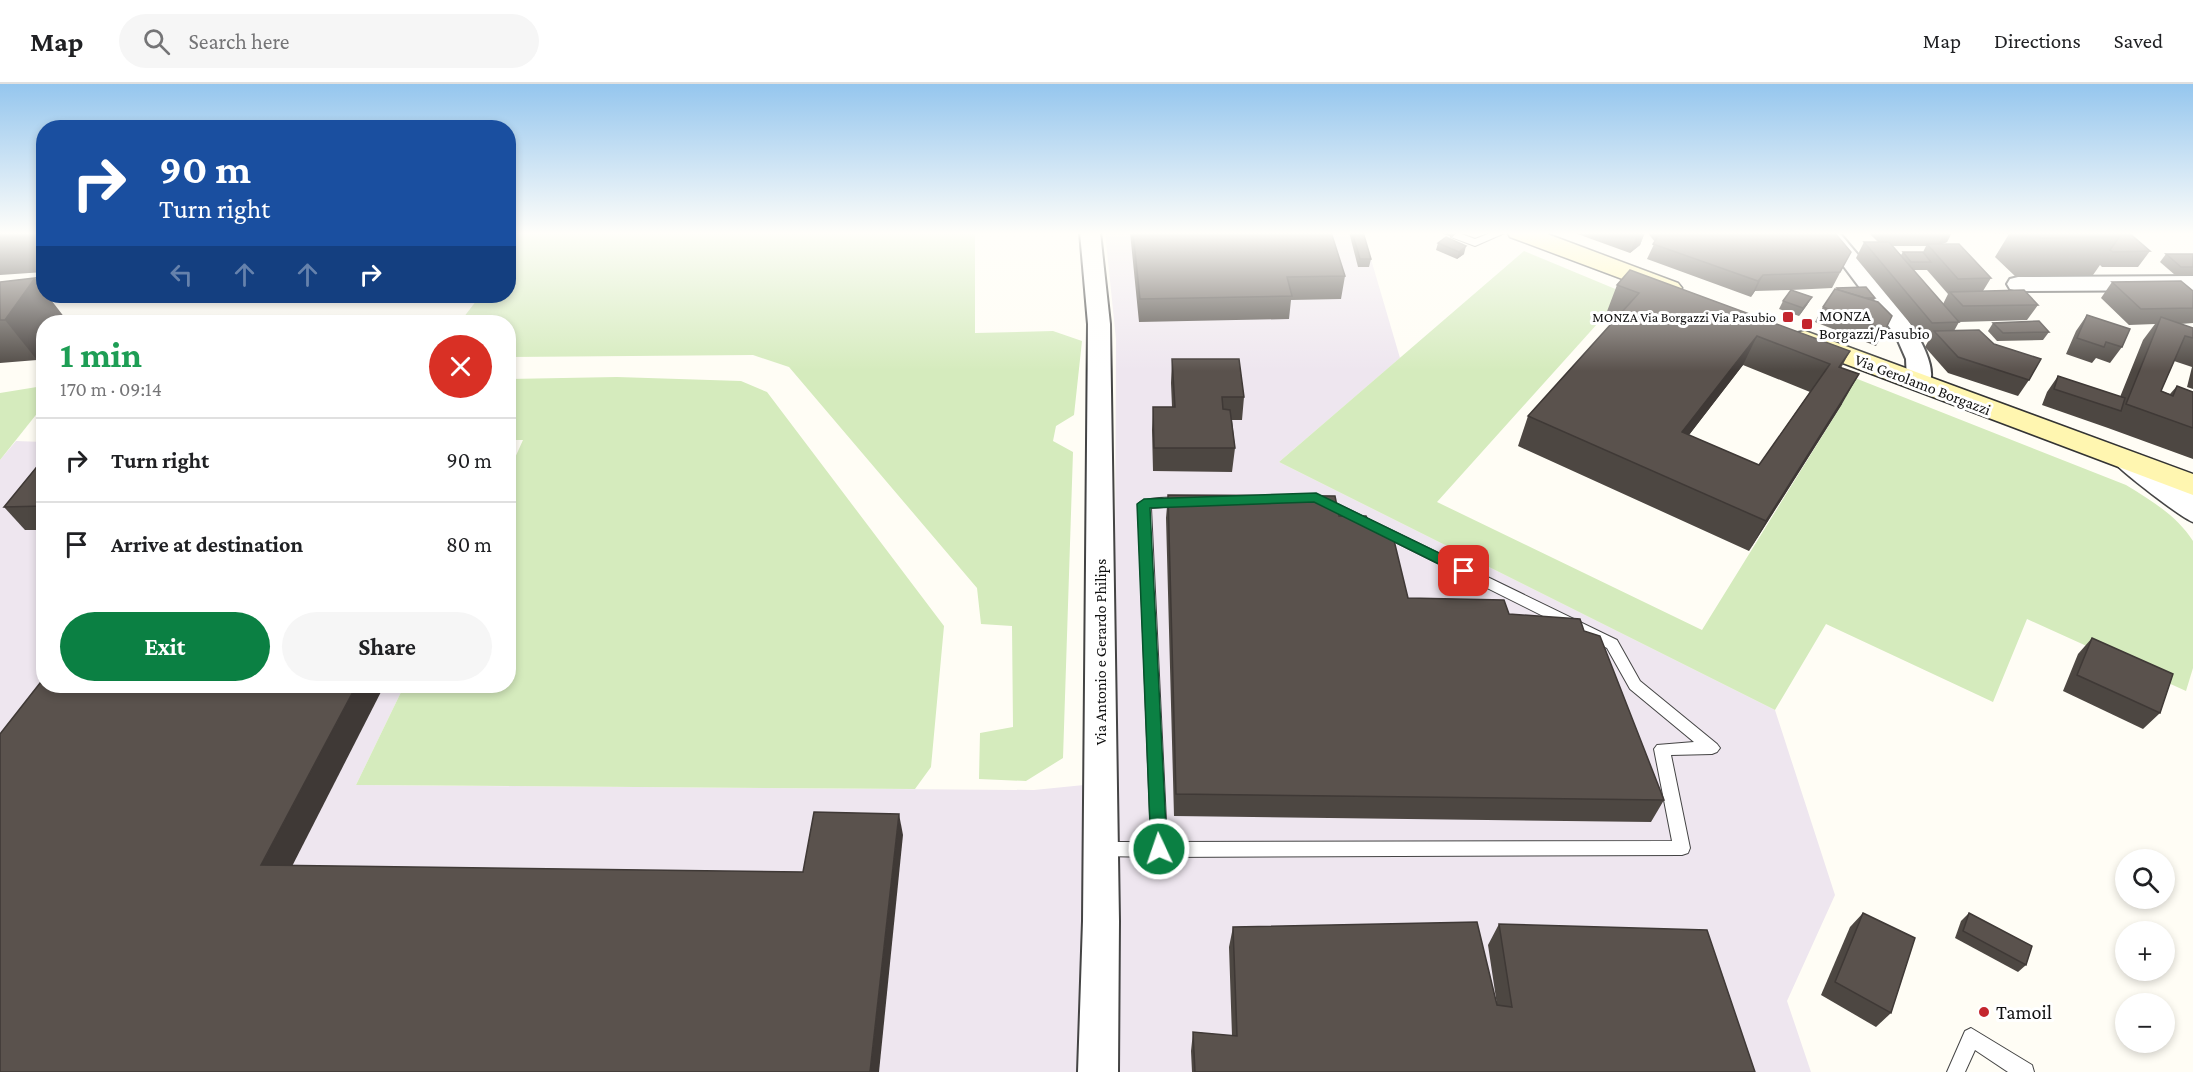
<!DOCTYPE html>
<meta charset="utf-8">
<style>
body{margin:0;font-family:"Crimson Pro",serif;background:#f6f6f6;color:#202124;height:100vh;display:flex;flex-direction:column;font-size:22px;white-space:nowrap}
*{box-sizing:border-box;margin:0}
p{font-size:20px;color:#757577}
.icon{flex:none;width:33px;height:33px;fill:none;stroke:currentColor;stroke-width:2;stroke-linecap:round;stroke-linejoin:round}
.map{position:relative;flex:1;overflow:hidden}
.details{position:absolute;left:36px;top:231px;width:480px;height:378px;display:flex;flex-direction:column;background:#fff;border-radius:24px;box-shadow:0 3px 9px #0003}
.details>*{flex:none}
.banner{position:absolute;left:36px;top:36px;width:480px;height:183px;border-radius:24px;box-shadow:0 3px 9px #0003;background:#1a4fa0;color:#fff;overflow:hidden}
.buttons{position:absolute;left:2115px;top:765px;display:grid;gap:12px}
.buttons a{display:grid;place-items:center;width:60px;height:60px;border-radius:50%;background:#fff;box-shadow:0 3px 9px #0003;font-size:30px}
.pin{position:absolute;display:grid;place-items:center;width:51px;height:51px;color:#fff;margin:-26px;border-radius:12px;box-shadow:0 3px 9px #0006}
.me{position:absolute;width:66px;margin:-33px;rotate:357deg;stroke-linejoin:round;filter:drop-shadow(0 0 4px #0008)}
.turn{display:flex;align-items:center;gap:21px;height:126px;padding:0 24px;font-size:27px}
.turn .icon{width:78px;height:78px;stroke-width:2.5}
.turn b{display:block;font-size:42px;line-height:51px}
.lanes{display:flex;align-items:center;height:57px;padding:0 24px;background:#0003;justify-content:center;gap:30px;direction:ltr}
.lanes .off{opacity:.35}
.round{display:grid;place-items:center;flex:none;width:63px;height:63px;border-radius:32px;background:#f6f6f6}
.summary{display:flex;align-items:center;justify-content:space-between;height:102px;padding:0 24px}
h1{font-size:36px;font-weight:700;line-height:45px;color:#1e9e55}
.button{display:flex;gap:12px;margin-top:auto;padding:12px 24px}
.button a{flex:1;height:69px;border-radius:36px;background:#0b8043;color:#fff;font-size:24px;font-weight:700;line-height:69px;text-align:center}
.button a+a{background:#f6f6f6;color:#202124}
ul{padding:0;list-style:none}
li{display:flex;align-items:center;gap:18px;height:84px;padding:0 24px;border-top:2px solid #e0e0e0}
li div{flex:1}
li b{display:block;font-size:22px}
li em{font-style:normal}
header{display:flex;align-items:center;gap:36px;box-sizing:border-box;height:84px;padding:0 30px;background:#fff;border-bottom:2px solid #e0e0e0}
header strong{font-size:28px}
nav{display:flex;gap:33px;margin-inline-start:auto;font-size:21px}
.search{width:420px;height:54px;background:#f6f6f6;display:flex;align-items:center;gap:15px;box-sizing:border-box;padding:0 21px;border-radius:33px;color:#757577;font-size:22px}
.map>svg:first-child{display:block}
.industrial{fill:#eee6ef}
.green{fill:#d5ebbd}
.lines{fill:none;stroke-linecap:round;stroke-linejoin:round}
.service-casing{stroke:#444;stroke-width:2}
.minor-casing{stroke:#444;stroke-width:4}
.tertiary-casing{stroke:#444;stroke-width:3}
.secondary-casing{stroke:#333;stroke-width:3}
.service{fill:#fff;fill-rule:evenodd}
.minor{fill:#fff;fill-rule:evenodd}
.tertiary{fill:#fff;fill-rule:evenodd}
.secondary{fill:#fff6b0;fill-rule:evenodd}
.wall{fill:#4d4742;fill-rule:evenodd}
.shaded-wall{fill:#3f3936}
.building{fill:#5a524d;stroke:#3f3936;stroke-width:1.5;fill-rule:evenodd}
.route{fill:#0b8043;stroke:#07532c;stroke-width:1.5}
.poi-dot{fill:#c4262e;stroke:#fff;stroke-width:2}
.labels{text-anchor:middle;stroke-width:6;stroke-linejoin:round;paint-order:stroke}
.far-poi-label{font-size:14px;fill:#111;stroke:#fff;text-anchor:end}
.poi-label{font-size:16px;fill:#111;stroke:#fff;text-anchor:start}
.street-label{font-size:16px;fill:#111;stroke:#fff}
.near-poi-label{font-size:20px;fill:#111;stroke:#fff;text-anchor:start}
</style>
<header>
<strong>Map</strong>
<div class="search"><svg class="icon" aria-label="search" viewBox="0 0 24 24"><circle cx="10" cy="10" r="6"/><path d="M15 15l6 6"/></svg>Search here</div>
<nav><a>Map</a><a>Directions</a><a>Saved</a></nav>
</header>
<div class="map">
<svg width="2193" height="988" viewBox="0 0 2193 988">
<rect width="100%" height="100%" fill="#fffdf5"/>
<!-- industrial -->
<polygon class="industrial" points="1105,148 1363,148 1400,274 1279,378 1775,626 1835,811 1787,917 1811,988 0,988 0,376 16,357 43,358 44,602 404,602 356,701 1034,706 1114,698 1116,255"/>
<!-- green -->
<g class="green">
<polygon points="509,148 975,148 975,249 1053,247 1082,257 1074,331 1056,342 1053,357 1073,368 1063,674 1026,697 979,695 980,649 1013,643 1012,542 981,540 977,504 789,283 753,271 509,273 508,238 460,238 480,212 508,212"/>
<path d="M1524,167L1625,209L1437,418L1702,546L1842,320L1855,294L2126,401C2152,417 2176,431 2193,457V584L2186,607L2027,535L1993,618L1826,540L1775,626L1279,378Z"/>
<polygon points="617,293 741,297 767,308 944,542 931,683 915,705 356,701 404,602 508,602 509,387 523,356 509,356 509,295"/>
<polygon points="43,302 43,322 0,376 0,309"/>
</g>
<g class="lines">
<defs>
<g id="service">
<polygon points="1456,148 1475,155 1493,148 1507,148 1475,162 1451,153 1451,149"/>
<path d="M1321,412L1617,556L1640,597L1717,660L1720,664L1717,668L1712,670L1671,671L1690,764L1688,769L1682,771L1159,773L1101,772L1095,770L1093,765L1095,760L1101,758H1151L1138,420C1144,413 1185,411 1191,418L1189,421L1151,424L1167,758L1672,757L1654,665L1657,661L1694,658L1630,605L1607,564L1317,419L1315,416L1317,413Z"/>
<polygon points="1971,944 2032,981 2034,988 2008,988 1975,966 1965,988 1947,988 1965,947"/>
</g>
<g id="minor">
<polygon points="1080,148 1100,148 1110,240 1119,837 1118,988 1078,988 1083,837 1088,240"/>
<path d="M1818,148H1839C1860,175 1949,270 1928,302L1919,305L1910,302L1907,297L1906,275L1896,252Z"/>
<polygon points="2193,192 2193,206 2018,207 2010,205 2007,200 2010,195 2018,193"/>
</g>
<path id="tertiary" d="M2129,368L2140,371L2193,410V438C2183,435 2120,387 2114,378L2118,371Z"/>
<g id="secondary">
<polygon points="1507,148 1542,148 1678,199 1682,204 1678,209 1669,212 1660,209 1510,153"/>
<polygon points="1805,247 2193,390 2193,411 1795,261 1792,255 1795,249"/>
</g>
</defs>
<!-- service casing -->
<use href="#service" class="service-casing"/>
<!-- minor casing -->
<use href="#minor" class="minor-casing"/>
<!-- tertiary casing -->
<use href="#tertiary" class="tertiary-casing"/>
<!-- secondary casing -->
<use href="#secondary" class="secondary-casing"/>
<!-- service -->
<use href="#service" class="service"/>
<!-- minor -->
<use href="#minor" class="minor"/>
<!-- tertiary -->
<use href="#tertiary" class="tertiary"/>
<!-- secondary -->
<use href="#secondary" class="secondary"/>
</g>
<!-- wall -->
<g class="wall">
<polygon points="0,148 44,148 44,188 0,191"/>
<polygon points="1130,148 1331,148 1345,192 1341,215 1291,216 1289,235 1139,238"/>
<polygon points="1349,148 1363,148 1371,175 1369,183 1358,183"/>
<polygon points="1438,148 1458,148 1452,153"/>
<polygon points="1572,148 1645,148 1640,161 1630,169"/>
<polygon points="1647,148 1834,148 1851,168 1832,204 1791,206 1812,213 1807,221 1799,232 1779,225 1783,217 1791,206 1755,207 1751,213 1647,175 1655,158"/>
<path d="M1868,148H1952L1947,158L1942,160L1991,194L1983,207L2038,221L2027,236L1959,238L1954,247L2029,296L2018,312L1948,289L1925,263L1930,254L1923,255L1856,174L1864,158H1878ZM1892,162H1926L1923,168H1903L1901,171ZM1913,186H1927L1948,210L1943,220Z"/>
<polygon points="1992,148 2128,148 2150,167 2138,183 2102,183 2100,181 2093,191 2016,193 1995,173 2009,150 1995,150"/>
<polygon points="1438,159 1464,170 1457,175 1436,166"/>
<polygon points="2166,170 2193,170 2193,191 2175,191 2160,178"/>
<polygon points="35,194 44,205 44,212 65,234 62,238 44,238 37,276 0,279 0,198"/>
<polygon points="2112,198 2193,207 2193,239 2180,240 2193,244 2193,305 2187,303 2192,283 2174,277 2161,307 2170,310 2177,302 2193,308 2193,375 2108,344 2042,321 2047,308 2058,292 2120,313 2143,256 2155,240 2129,241 2101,214"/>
<path d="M1617,201L1850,267L1841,284L1842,320L1749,467L1518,362L1528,332L1617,234L1606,230ZM1743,281L1810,308L1759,381L1689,351Z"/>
<polygon points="1837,204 1875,214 1874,217 1885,246 1876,262 1815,238 1823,223"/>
<polygon points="2087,231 2122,263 2110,279 2096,274 2092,279 2066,270 2076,247"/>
<polygon points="1993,239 2049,248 2043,256 1997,257 1988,247"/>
<polygon points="1172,275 1244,313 1242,336 1232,336 1235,364 1232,388 1153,387 1152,346 1153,323 1172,323 1171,299"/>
<polygon points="44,374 44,446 25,446 4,423"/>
<polygon points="1168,411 1339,432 1408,514 1509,530 1584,547 1664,716 1651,738 1174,732 1166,434"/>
<polygon points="2092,554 2160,629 2143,645 2063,607 2078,570"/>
<polygon points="1863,829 1891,929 1876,943 1821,911 1850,843"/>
<polygon points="1969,829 2026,881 2018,888 1955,854 1961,837"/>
<polygon points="1499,840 1755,988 1192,988 1191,967 1193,948 1232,952 1229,863 1233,843 1497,921 1488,861"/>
</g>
<!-- shaded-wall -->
<g class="shaded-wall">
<polygon points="1453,148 1458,148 1452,153"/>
<polygon points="1638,148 1645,148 1640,161 1630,169"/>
<polygon points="1945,148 1952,148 1947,158 1937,162"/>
<polygon points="1466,162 1464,170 1457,175 1459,168"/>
<polygon points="1763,191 1755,207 1751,213 1758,197"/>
<polygon points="35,194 44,205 44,212 48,212 65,234 62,238 44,238 44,265 37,276 5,236"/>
<polygon points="1812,213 1807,221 1799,232 1803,224"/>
<polygon points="1757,252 1743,281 1668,378 1682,348"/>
<polygon points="1859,290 1842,320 1749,467 1766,437"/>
<polygon points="356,602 384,602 282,802 261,781"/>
<polygon points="899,730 903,751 879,988 870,988"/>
</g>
<!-- building -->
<g class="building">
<polygon points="0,148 21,148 0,150"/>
<polygon points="1133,148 1331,148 1345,192 1287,193 1292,212 1140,215"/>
<polygon points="1352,148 1363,148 1371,175 1360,175"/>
<polygon points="1661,148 1834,148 1851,168 1840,188 1763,191 1758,197 1653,160"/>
<polygon points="2034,148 2116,148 2120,152 2041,154"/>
<polygon points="2116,148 2128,148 2150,167 2113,168 2110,166 2120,152"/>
<polygon points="1446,153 1466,162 1459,168 1438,159"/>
<polygon points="1864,158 1889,158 1959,238 1932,239"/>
<polygon points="1927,160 1959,160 1991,194 1958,195"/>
<polygon points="1903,168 1923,168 1931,178 1911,178"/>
<polygon points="2166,170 2193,170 2193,183 2181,183"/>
<path d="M1630,186L1850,267L1839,283L1859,290L1766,437L1528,332L1639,209L1617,201ZM1757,252L1830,280L1759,381L1682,348Z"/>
<polygon points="35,194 5,236 0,236 0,198"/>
<polygon points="2181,197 2193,207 2193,224 2141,225 2112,198"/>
<polygon points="1866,203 1875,214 1865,214 1839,206 1837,204"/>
<polygon points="1835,205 1878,218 1892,232 1885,246 1823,223"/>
<polygon points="1791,206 1812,213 1803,224 1783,217"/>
<polygon points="2024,206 2038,221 1963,222 1950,208"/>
<polygon points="2087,231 2130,245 2122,263 2106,258 2104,263 2077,254"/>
<polygon points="2161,233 2193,244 2193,254 2185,252 2161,307 2173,312 2177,302 2193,308 2193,344 2126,320"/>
<polygon points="2039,237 2049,248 2003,249 1993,239"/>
<polygon points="1979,246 1994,260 2041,275 2029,296 1958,273 1934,247"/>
<polygon points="1172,275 1239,275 1244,313 1222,313 1223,325 1230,326 1235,364 1154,364 1153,323 1175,323"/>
<polygon points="2058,292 2125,314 2121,327 2054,305"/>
<polygon points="44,374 44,422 4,423"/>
<polygon points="1168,411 1335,412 1339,432 1366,432 1374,447 1392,448 1408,514 1504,516 1509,530 1580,535 1584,547 1600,552 1664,716 1176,710"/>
<polygon points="2092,554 2173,590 2160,629 2077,591"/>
<polygon points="44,594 44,602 356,602 261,781 803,788 814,728 899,730 870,988 0,988 0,650"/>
<polygon points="1863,829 1915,854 1891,929 1835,898"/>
<polygon points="1969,829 2032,862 2026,881 1963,847"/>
<polygon points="1477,838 1497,921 1512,923 1499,840 1707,846 1755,988 1195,988 1193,948 1237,952 1233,843"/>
</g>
<!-- sky -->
<linearGradient id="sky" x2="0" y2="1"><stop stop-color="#95c6ee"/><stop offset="0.52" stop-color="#fffefa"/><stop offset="1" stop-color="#fffefa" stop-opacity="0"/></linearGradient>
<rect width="2193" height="287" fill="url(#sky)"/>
<!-- route -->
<polygon class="route" points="1316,409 1468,483 1470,487 1464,492 1459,490 1314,418 1150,424 1167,765 1165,771 1159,773 1153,771 1151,765 1137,420 1144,415"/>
<!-- markers -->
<g class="poi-dot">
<rect x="1782" y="227" width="12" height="12" rx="3"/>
<rect x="1801" y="234" width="12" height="12" rx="3"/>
<circle cx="1984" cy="928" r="6"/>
</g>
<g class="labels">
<!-- far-poi labels -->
<g class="far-poi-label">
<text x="1776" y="238">MONZA Via Borgazzi Via Pasubio</text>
</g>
<!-- poi labels -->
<g class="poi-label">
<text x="1819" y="237">MONZA<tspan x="1819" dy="18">Borgazzi/Pasubio</tspan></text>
</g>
<!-- street labels -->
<g class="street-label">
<text transform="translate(1923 300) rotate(21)" y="6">Via Gerolamo Borgazzi</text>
<text transform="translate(1100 568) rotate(-90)" y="6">Via Antonio e Gerardo Philips</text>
</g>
<!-- near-poi labels -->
<g class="near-poi-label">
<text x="1996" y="935">Tamoil</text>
</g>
</g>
</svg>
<div class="buttons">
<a><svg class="icon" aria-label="search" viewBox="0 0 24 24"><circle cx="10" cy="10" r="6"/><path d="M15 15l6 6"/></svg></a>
<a>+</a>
<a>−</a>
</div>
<div class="pin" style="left:1464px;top:487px;background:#d93025"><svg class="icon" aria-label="arrive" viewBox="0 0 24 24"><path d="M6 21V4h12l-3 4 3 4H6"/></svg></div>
<svg class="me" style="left:1159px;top:765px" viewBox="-20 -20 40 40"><circle r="17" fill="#0b8043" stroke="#fff" stroke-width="3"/><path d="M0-11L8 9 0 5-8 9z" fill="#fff"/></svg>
<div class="banner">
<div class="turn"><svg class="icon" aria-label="right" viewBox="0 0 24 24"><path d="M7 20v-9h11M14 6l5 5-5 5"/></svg><div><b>90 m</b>Turn right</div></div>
<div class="lanes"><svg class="icon off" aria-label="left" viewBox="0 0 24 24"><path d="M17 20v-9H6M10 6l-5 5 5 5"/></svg><svg class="icon off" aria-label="ahead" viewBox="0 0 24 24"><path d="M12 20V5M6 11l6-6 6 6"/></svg><svg class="icon off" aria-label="ahead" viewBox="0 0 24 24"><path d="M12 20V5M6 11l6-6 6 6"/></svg><svg class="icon" aria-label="right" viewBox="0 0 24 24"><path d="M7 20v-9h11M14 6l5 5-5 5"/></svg></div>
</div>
<section class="details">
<div class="summary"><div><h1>1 min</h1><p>170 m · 09:14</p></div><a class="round" style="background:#d93025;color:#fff"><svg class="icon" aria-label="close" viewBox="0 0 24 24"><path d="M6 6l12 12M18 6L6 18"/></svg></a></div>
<ul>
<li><svg class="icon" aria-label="right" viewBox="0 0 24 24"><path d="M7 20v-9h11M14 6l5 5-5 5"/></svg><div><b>Turn right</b></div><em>90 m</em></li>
<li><svg class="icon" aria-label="arrive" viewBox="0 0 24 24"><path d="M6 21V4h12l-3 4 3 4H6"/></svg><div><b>Arrive at destination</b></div><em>80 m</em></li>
</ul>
<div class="button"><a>Exit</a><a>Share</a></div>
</section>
</div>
